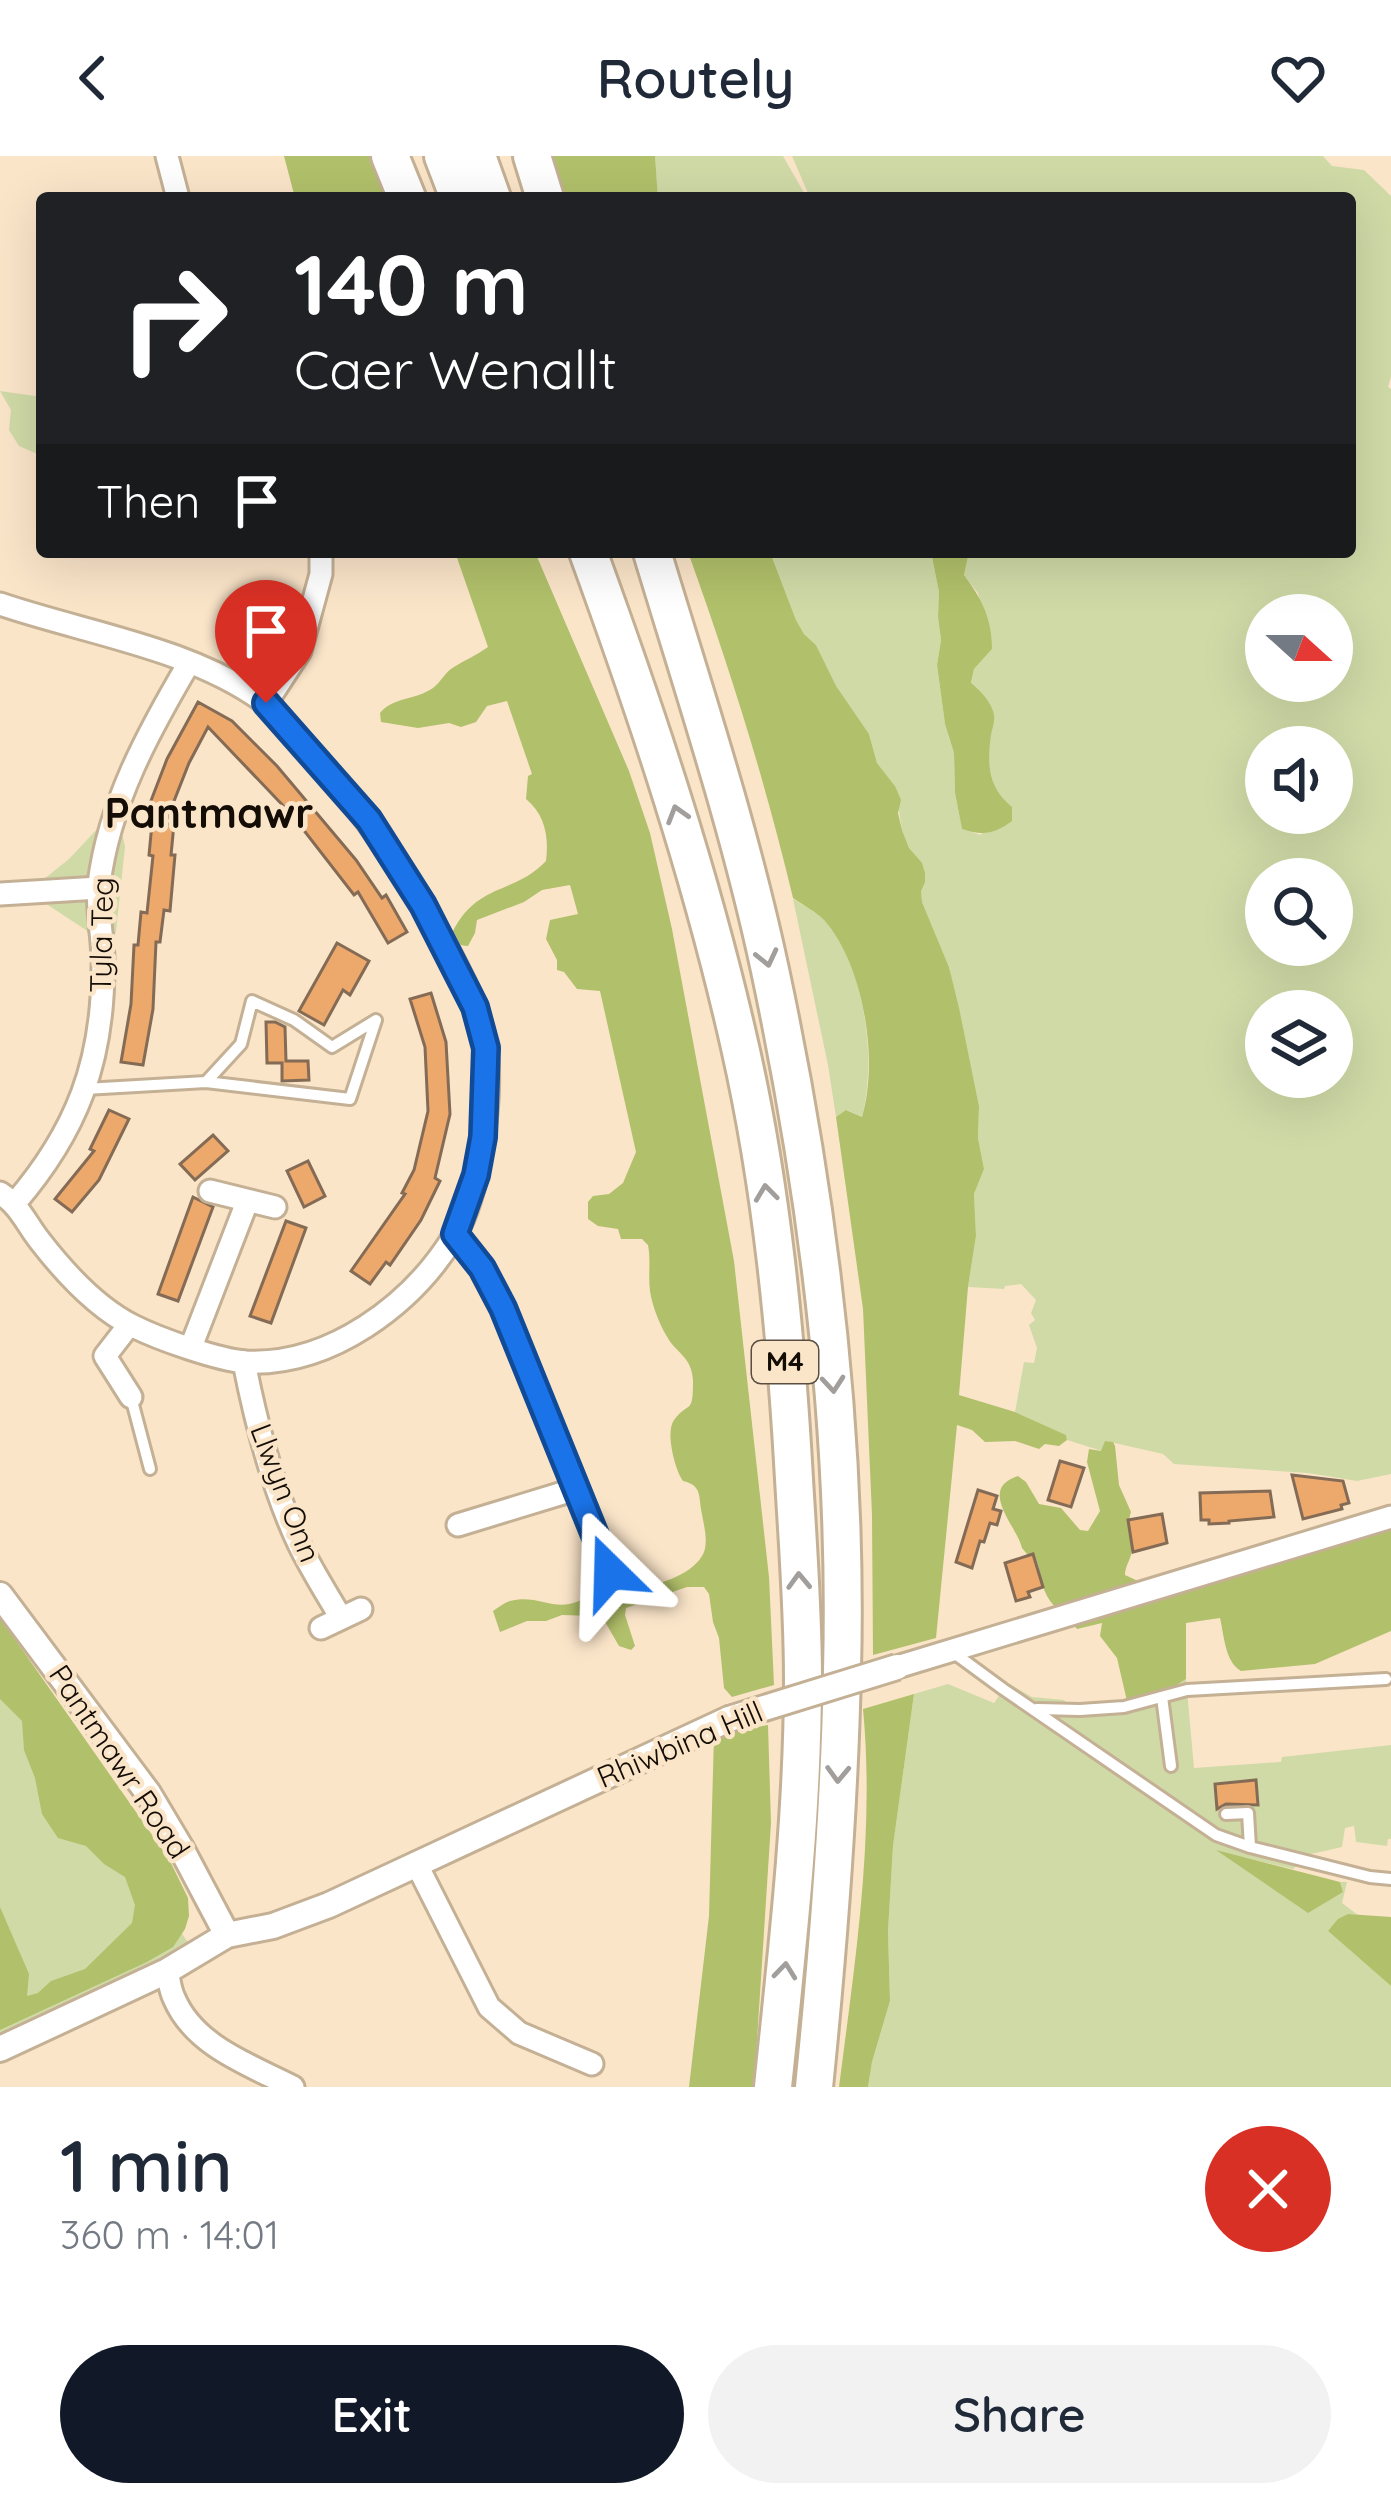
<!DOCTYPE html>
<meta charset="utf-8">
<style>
body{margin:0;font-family:Quicksand,sans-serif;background:#f2f2f3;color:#1f2937;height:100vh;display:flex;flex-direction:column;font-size:45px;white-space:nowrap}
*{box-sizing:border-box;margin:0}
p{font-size:39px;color:#747a83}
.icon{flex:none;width:66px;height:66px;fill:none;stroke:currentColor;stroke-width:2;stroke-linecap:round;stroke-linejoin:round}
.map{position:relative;height:1931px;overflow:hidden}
.panel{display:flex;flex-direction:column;background:#fff;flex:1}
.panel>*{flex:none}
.top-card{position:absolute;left:36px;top:36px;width:1320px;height:366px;border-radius:12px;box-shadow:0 12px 48px #0002;background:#202124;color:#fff;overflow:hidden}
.needle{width:78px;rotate:111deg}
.fabs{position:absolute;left:1245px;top:438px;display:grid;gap:24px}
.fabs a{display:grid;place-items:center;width:108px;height:108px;border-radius:50%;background:#fff;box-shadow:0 12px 48px #0002;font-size:60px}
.pin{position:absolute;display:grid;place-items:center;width:102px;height:102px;color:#fff;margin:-123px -51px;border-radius:50% 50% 50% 0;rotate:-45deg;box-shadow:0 0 12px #0007}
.pin .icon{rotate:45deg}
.me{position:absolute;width:132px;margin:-66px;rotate:338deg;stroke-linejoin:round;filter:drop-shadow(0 0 9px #0008)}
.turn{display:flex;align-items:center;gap:42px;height:252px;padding:0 60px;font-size:54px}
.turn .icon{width:156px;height:156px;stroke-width:2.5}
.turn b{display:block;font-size:84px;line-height:102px}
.then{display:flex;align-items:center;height:114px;padding:0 60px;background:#0003;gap:24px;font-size:45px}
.round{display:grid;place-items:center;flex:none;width:126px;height:126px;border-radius:63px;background:#f2f2f3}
.head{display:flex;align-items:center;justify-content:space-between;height:204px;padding:0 60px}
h1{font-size:72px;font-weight:600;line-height:90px}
.button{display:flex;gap:24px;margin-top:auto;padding:24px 60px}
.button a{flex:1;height:138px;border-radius:72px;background:#111827;color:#fff;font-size:48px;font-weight:600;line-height:138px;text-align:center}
.button a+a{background:#f2f2f3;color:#1f2937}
header{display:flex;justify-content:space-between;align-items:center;height:156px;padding:0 60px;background:#fff;font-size:54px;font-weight:600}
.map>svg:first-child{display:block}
.green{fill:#d0daa7;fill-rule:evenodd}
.forest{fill:#b1c06a}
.building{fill:#eda86b;stroke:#846b56;stroke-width:3}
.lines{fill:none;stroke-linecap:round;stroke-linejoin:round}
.service-casing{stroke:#c4b094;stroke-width:16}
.minor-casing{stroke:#c4b094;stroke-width:27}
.tertiary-casing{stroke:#c4b094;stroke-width:30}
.motorway-casing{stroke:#c4b094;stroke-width:42}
.service{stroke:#fff;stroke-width:10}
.minor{stroke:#fff;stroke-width:21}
.tertiary{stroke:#fff;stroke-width:24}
.motorway{stroke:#fff;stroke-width:36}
.tertiary-bridge-casing{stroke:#c4b094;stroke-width:30;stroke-linecap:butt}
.tertiary-bridge{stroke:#fff;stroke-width:24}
.oneway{stroke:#a19e9b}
.route-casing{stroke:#114b97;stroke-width:30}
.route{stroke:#1a73e8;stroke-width:21}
.labels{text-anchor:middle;stroke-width:9;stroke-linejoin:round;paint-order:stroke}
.shield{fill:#fbe5c9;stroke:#594e40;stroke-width:3}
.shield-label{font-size:27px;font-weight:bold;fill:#140d05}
.street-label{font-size:30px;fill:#140d05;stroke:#fbe5c9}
.district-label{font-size:42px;font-weight:bold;fill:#140d05;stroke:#fbe5c9}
</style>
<header><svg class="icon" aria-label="back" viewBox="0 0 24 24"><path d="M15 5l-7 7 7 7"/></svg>Routely<svg class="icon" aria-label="heart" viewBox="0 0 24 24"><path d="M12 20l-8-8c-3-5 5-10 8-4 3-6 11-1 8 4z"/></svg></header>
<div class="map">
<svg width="1391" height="1931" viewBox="0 0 1391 1931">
<rect width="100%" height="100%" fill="#fbe5c9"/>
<!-- green -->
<g class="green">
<polygon points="655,0 783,0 807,42 658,42"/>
<path d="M792,0H1323L1332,10L1364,14L1391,40V221L1388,231L1391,233V1318L1357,1325L1308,1317L1174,1308L1163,1298L1106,1285L1102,1295L1067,1284L1066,1279L1059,1276L1015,1256L1024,1206L1034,1207L1037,1192L1029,1169L1035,1164L1031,1157L1036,1144L1021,1128L1005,1130L1004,1133L968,1131L976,1080L974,1038L984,1013L978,982L979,950L949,811L922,746L917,703L909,692L902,674L895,630L877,607L869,578L835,530L816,489L804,478L796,464L770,396H931L939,436L938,461L941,484L937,509L945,568L954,597L955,637L962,673L981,679L999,641C984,609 989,591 994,558L971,528L974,513L992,493L978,437L964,419L969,396H1350V42H810ZM1266,459H1332V525H1266ZM1266,591H1332V657H1266ZM1266,723H1332V789H1266ZM1266,855H1332V921H1266Z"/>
<polygon points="0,235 42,241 42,300 19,290 9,274 11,254"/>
<polygon points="117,652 125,691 116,776 104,807 86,774 28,736 69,703"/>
<path d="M793,743C803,749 816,756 824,764C865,810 877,903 862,961L847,954L836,961L828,909Z"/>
<polygon points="0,1514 196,1798 0,1892"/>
<polygon points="1186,1523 1194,1612 1281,1606 1282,1601 1391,1589 1391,1683 1388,1683 1387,1690 1356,1686 1354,1670 1345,1672 1342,1691 1307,1699 1293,1713 1220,1696 1343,1736 1340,1726 1347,1726 1342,1747 1358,1759 1348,1758 1328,1775 1391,1830 1391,1931 868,1931 872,1906 890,1845 888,1775 893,1690 914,1538 948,1528 994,1547 1008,1527 1032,1541 1064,1544 1068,1549 1115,1549 1118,1545 1171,1534"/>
</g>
<!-- forest -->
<g class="forest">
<polygon points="284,0 376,0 392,42 295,42"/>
<polygon points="549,0 655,0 658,42 563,42"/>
<path d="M455,396H535L629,615L650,677L672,773L734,1105L769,1421L774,1529L732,1541L724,1532L719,1482L713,1466L709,1438L704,1431H687L626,1452L625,1459L635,1490L631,1494L619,1490L604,1464L595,1460L562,1459L546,1465H527L500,1476L493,1455C499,1451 504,1447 510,1445C543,1436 560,1465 595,1434C608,1433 621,1435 633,1433C655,1430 690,1420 702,1400C710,1388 703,1366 701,1353C699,1337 700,1329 683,1325C675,1314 665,1276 674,1264C689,1244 693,1260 693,1225C692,1200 676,1198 666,1179C659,1167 652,1149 650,1135C648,1120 651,1104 648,1089L642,1083H621L618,1073L598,1070L588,1063V1046L593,1040L609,1038L623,1027L636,996L600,835L577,833L564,816L557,814V804L546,783L550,764L578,758L570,729L542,734L524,746L477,764L475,777L468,790C459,790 455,786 452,777C477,726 514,739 546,705C549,680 545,659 526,643L528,620L532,618L507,545L487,550L476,566L461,571L449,567L418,572L381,566L380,557C393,541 416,544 433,532C441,526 445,516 454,511C465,504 477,499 488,491Z"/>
<path d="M688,396H770L796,464L804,478L816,489L836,530L869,578L877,607L895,630L901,644L898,657L902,674L909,692L922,707L925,717V726L921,735L922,746L949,811L959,852L979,950L978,982L984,1013L974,1038L976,1080L968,1131L959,1239L1015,1256L1066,1279L1067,1284L1059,1290L1045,1288L1039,1293L1015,1285L985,1286L972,1274L957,1269L936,1482L873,1499L872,1359L863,1153L836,961L846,954L862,961C879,905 864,809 824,764C816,756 803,749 793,742C765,624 729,510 688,396Z"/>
<path d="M931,396H969L964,419C982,443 992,463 992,493L974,513L971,527C981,535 992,547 994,559C995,566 992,573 991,579C987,608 988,632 1012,651V665C995,678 982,680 962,673L955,637L954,597L945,568L937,509L941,484L938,461L939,436Z"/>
<path d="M1105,1285L1113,1286L1115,1290L1119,1329L1131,1356C1126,1370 1133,1379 1132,1393C1132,1402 1125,1409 1125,1419L1140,1426L1391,1361V1475L1315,1508L1241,1515C1225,1506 1224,1479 1220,1462L1186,1467V1523L1171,1533L1127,1545L1117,1502L1100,1480L1102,1467L1077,1473C1068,1461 1054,1453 1047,1440C1040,1428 1041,1412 1034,1399L1027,1398L1022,1392C1017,1370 977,1333 1018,1320L1026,1326L1039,1348L1061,1352L1080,1374L1088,1375L1100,1355L1087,1306L1089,1293L1101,1295Z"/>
<polygon points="0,1462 169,1703 188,1742 189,1760 185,1773 173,1791 147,1806 0,1874 0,1751 29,1818 27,1840 38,1837 51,1825 85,1813 132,1767 135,1749 125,1721 104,1708 86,1690 58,1682 42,1658 35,1622 24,1594 22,1565 0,1543"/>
<path d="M914,1538L893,1690L888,1775L890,1845L872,1906L868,1931H839C855,1806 875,1679 863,1553Z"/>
<polygon points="768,1569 771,1667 754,1931 689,1931 709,1760 714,1579"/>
<polygon points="1216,1694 1340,1726 1343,1736 1308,1757"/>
<polygon points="1348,1758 1391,1761 1391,1830 1328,1775 1338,1763"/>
</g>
<!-- building -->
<g class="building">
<polygon points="198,546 232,565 277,610 356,704 382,742 386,739 407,776 388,787 358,736 354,739 292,659 208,571 189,607 165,668 174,668 171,699 175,699 170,755 164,754 160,786 156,786 153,853 143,909 121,906 131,848 134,789 138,789 141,756 147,757 153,700 149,699 153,657 147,655 167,603"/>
<polygon points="337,787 369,805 350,839 343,834 324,869 299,855"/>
<polygon points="431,837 446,886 450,958 435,1022 440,1025 421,1064 390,1109 386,1106 370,1128 351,1115 405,1038 402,1037 414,1014 428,955 425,891 410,843"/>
<polygon points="266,866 275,866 285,871 286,905 308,905 309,924 282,925 282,907 267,907"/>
<polygon points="109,954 129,963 99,1024 72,1056 55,1043 94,995 90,993"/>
<polygon points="213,979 228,995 195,1024 180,1008"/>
<polygon points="308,1005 325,1040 304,1051 287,1015"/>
<polygon points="193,1041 213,1051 178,1145 158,1138"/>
<polygon points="286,1065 306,1072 271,1167 250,1160"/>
<polygon points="1060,1305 1084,1312 1071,1351 1048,1344"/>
<polygon points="1292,1319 1343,1325 1349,1347 1341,1349 1342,1353 1303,1363"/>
<polygon points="978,1334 997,1340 993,1353 1001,1355 997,1369 990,1367 984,1386 980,1385 972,1412 956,1406"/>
<polygon points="1270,1335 1274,1361 1229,1365 1229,1367 1209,1368 1209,1364 1201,1364 1200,1337"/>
<polygon points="1162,1358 1167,1387 1133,1396 1128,1364"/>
<polygon points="1033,1398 1043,1431 1028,1436 1030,1441 1016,1445 1005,1407"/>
<polygon points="1256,1624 1258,1649 1226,1648 1217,1653 1215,1628"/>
</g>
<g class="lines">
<defs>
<g id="service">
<polyline points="85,933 206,926 350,943 376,864 332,891 294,864 252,845 241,888 206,926"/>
<polyline points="131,1241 150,1313"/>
<polyline points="954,1497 1003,1533 1216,1679 1250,1691 1370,1721 1391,1723"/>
<polyline points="1162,1541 1171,1610"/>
<polyline points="1037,1553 1080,1554 1124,1551 1187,1534 1386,1523"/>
<polyline points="1226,1658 1248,1657 1250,1691"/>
</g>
<g id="minor">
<polyline points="167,0 178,42"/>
<path d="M0,448C85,477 190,492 263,545C277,556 289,572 301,585C359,648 406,716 447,792C463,823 482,858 486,893C492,942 480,1038 454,1080C412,1149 330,1210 246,1206C218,1204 159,1183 133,1170C97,1152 64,1116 40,1085C25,1066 21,1051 0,1037"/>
<polyline points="266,547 300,495 321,418 321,396"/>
<polyline points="0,738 99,732"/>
<polyline points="210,1035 275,1051"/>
<path d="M15,1047C77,975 103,906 103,811C104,783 96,755 99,728C109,647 149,575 189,507"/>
<polyline points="455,1078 482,1112 503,1152 610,1416"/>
<polyline points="129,1169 105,1200 131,1241"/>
<polyline points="191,1191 247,1046"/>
<path d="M244,1206C256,1267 272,1331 299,1388C311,1413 327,1438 341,1462"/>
<polyline points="458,1369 576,1333"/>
<polyline points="321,1472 361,1453"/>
<polyline points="897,1511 1391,1361"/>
<polyline points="416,1707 489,1851 519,1877 592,1908"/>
<path d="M167,1815C169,1823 170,1834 174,1842C194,1890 250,1909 293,1931"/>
</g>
<g id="tertiary">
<polyline points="0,1439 148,1637 182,1694 227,1779"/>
<polyline points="0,1893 167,1815 227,1779 273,1770 329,1749 729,1563"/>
</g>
<g id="motorway">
<polyline points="390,0 407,42"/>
<polyline points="443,0 459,42"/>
<polyline points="477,0 492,42"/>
<polyline points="532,0 545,42"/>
<path d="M588,396C647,558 702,722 740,891C772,1032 786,1179 794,1323C798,1390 803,1457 803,1523C803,1659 787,1796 773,1931"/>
<path d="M652,396C694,535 740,673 770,814C819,1044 848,1281 842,1515C839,1654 828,1793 814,1931"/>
</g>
</defs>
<!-- service casing -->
<use href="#service" class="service-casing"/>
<!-- minor casing -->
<use href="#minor" class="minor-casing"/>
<!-- tertiary casing -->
<use href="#tertiary" class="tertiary-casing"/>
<!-- motorway casing -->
<use href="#motorway" class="motorway-casing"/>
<!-- service -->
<use href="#service" class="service"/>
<!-- minor -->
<use href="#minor" class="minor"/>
<!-- tertiary -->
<use href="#tertiary" class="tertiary"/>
<!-- motorway -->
<use href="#motorway" class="motorway"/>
<defs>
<polyline id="tertiary-bridge" points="729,1563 897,1511"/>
</defs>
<!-- tertiary-bridge casing -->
<use href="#tertiary-bridge" class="tertiary-bridge-casing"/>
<!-- tertiary-bridge -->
<use href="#tertiary-bridge" class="tertiary-bridge"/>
</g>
<!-- one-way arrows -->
<defs><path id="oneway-chevron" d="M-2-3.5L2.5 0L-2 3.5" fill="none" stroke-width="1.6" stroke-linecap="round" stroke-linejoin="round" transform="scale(3)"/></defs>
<g class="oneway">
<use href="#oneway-chevron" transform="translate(677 658) rotate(-107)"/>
<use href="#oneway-chevron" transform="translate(767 802) rotate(77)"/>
<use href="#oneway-chevron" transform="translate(766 1037) rotate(-97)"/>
<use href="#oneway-chevron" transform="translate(833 1228) rotate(85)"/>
<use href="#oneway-chevron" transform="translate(799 1425) rotate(-92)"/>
<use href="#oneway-chevron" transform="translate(838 1618) rotate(92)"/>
<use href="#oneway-chevron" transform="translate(785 1815) rotate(-84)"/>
</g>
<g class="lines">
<defs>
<polyline id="route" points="266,547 369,664 423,749 475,851 486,892 483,981 476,1019 455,1078 482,1112 503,1152 610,1416"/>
</defs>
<!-- route casing -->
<use href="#route" class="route-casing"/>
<!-- route -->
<use href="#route" class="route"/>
</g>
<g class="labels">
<!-- shield labels -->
<rect class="shield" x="752" y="1185" width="66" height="42" rx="9"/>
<g class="shield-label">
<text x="785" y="1215">M4</text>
</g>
<!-- street labels -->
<g class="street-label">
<text transform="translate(102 779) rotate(-89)" y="10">Tyla Teg</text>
<text transform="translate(285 1337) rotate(69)" y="10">Llwyn Onn</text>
<text transform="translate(680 1589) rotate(-23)" y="10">Rhiwbina Hill</text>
<text transform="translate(119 1606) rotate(56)" y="10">Pantmawr Road</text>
</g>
<!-- district labels -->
<g class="district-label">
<text x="209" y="672">Pantmawr</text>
</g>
</g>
</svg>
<div class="fabs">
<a><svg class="needle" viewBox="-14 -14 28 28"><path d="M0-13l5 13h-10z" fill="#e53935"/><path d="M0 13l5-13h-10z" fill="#747a83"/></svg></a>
<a><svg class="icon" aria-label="sound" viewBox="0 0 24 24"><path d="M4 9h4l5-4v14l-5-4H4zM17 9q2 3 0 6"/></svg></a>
<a><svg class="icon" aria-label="search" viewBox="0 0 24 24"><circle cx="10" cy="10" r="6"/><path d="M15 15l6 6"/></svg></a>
<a><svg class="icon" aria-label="layers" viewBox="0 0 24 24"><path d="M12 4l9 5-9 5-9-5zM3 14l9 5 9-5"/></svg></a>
</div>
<div class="pin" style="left:266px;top:547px;background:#d93025"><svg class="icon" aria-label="arrive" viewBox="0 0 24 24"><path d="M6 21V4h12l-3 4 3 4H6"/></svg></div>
<svg class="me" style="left:610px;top:1416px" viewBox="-20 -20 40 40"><path d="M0-17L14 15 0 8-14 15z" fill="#1a73e8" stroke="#fff" stroke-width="4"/></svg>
<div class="top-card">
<div class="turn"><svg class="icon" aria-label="right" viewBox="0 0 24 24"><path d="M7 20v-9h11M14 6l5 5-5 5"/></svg><div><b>140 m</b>Caer Wenallt</div></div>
<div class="then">Then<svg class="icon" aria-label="arrive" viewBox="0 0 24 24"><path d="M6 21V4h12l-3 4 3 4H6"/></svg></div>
</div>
</div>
<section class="panel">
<div class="head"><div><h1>1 min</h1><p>360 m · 14:01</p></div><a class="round" style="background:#d93025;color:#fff"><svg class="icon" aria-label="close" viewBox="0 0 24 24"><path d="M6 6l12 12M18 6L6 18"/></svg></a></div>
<div class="button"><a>Exit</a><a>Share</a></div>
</section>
